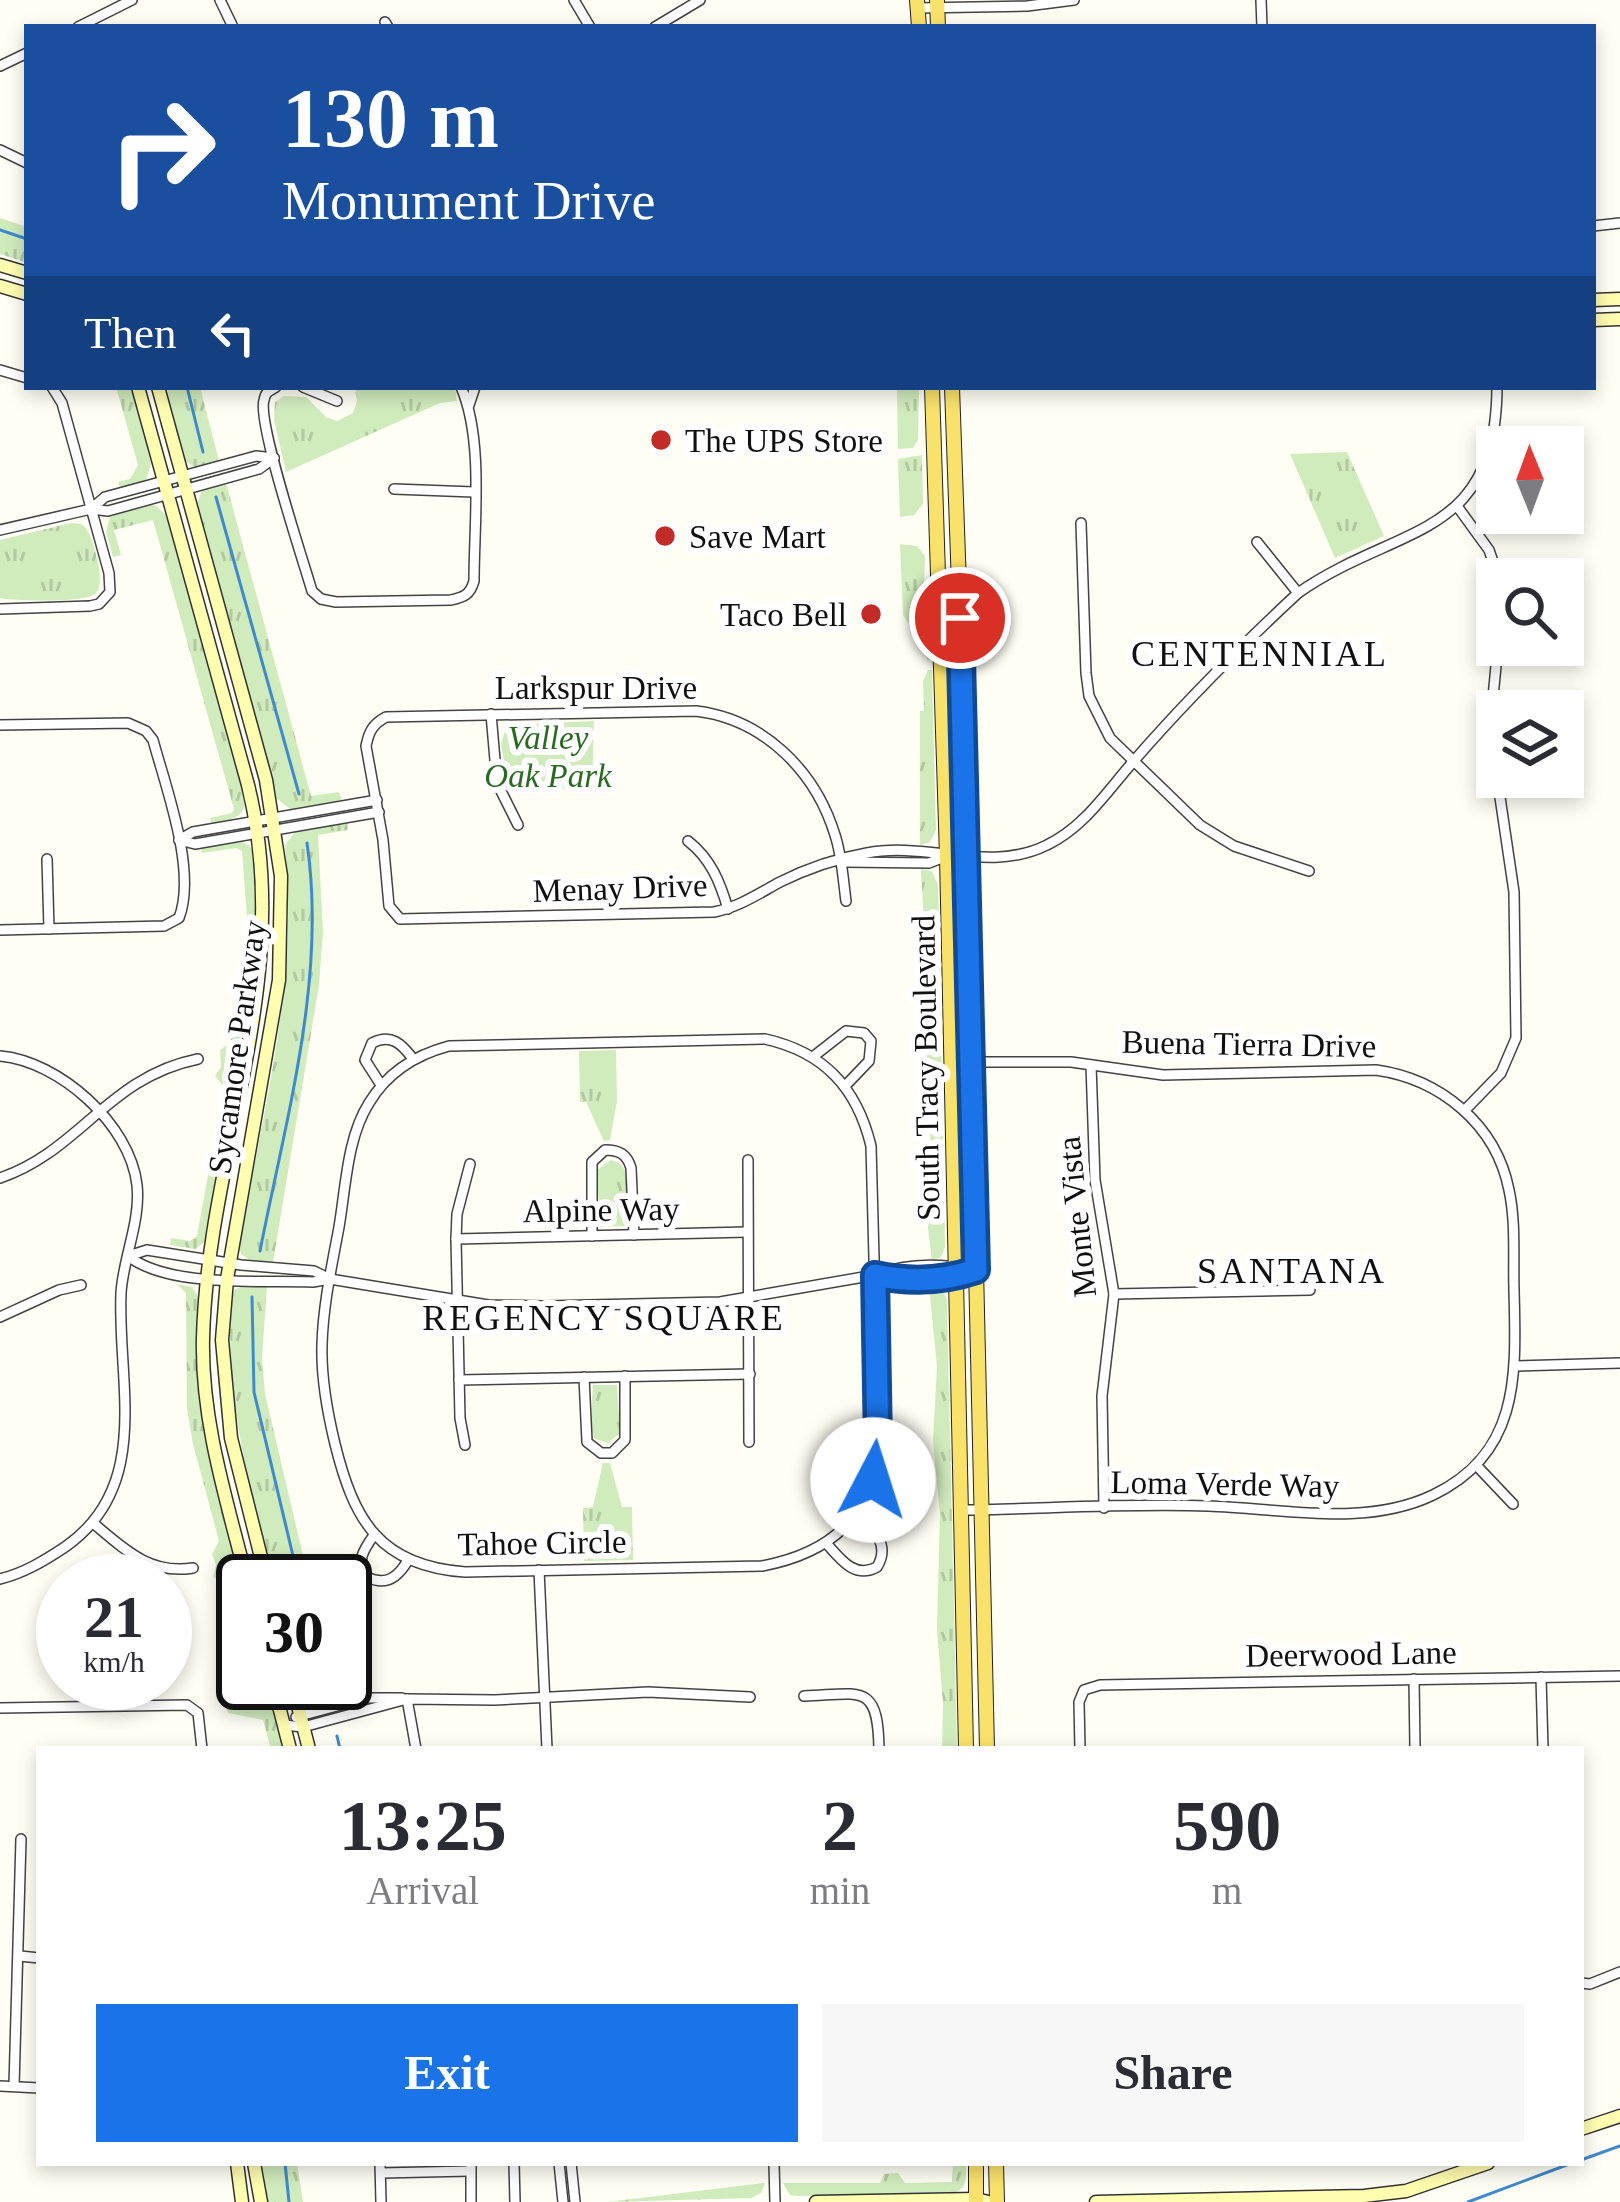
<!DOCTYPE html>
<style>
body{margin:0;font-family:Georgia,serif;background:#f7f7f7;color:#2b2b33;height:100vh;display:flex;flex-direction:column;font-size:45px;white-space:nowrap}
*{box-sizing:border-box;margin:0}
p{font-size:39px;color:#7c7c81}
.icon{flex:none;width:66px;height:66px;fill:none;stroke:currentColor;stroke-width:2;stroke-linecap:round;stroke-linejoin:round}
.map{position:relative;flex:1;overflow:hidden}
.drawer{position:absolute;left:36px;top:1746px;width:1548px;height:420px;display:flex;flex-direction:column;background:#fff;border-radius:0px;box-shadow:0 6px 18px #0003}
.drawer>*{flex:none}
.top-card{position:absolute;left:24px;top:24px;width:1572px;height:366px;border-radius:0px;box-shadow:0 6px 18px #0003;background:#1a4fa0;color:#fff;overflow:hidden}
.needle{width:78px;rotate:359deg}
.controls{position:absolute;left:1476px;top:426px;display:grid;gap:24px}
.controls a{display:grid;place-items:center;width:108px;height:108px;border-radius:0px;background:#fff;box-shadow:0 6px 18px #0003;font-size:60px}
.speed{position:absolute;left:36px;top:1554px;display:flex;gap:24px;font-size:60px;font-weight:700;text-align:center}
.speed>*{display:grid;place-content:center;width:156px;height:156px;border-radius:50%;background:#fff;box-shadow:0 6px 18px #0003;line-height:1}
.speed small{font-size:30px;font-weight:400}
.speed .limit{border:6px solid #111;border-radius:18px;background:#fff;color:#111}
.pin{position:absolute;display:grid;place-items:center;width:102px;height:102px;color:#fff;margin:-51px;border:6px solid #fff;border-radius:50%;box-shadow:0 3px 12px #0007}
.me{position:absolute;width:132px;margin:-66px;rotate:5deg;stroke-linejoin:round;filter:drop-shadow(0 0 9px #0008)}
.turn{display:flex;align-items:center;gap:42px;height:252px;padding:0 60px;font-size:54px}
.turn .icon{width:156px;height:156px;stroke-width:2.5}
.turn b{display:block;font-size:84px;line-height:102px}
.then{display:flex;align-items:center;height:114px;padding:0 60px;background:#0003;gap:24px;font-size:45px}
.eta{display:flex;justify-content:space-evenly;align-items:center;height:204px;text-align:center}
.eta b{font-size:72px;font-weight:700;line-height:84px}
.button{display:flex;gap:24px;margin-top:auto;padding:24px 60px}
.button a{flex:1;height:138px;border-radius:0px;background:#1a73e8;color:#fff;font-size:48px;font-weight:700;line-height:138px;text-align:center}
.button a+a{background:#f7f7f7;color:#2b2b33}
.map>svg:first-child{display:block}
.grass{fill:url(#grass-tufts)}
.lines{fill:none;stroke-linecap:round;stroke-linejoin:round}
.stream{stroke:#3e89cf;stroke-width:3}
.street-casing{stroke:#434343;stroke-width:12}
.secondary-casing{stroke:#323232;stroke-width:15}
.primary-casing{stroke:#212121;stroke-width:16}
.street{stroke:#fff;stroke-width:9}
.secondary{stroke:#fffdaf;stroke-width:12}
.primary{stroke:#f9e26a;stroke-width:14}
.route-casing{stroke:#114b97;stroke-width:30}
.route{stroke:#1a73e8;stroke-width:21}
.poi-dot{fill:#c32c26;stroke:#fff;stroke-width:4.5}
.labels{text-anchor:middle;stroke-width:12;stroke-linejoin:round;paint-order:stroke}
.poi-label{font-size:33px;fill:#101010;stroke:#fff;text-anchor:start}
.street-label{font-size:33px;fill:#101010;stroke:#fff}
.park-label{font-size:33px;font-style:italic;fill:#286a1f;stroke:#fff}
.neighbourhood-label{font-size:36px;letter-spacing:3px;fill:#101010;stroke:#fff}
</style>
<div class="map">
<svg width="1620" height="2202" viewBox="0 0 1620 2202">
<defs>
<pattern id="grass-tufts" width="24" height="20" patternUnits="userSpaceOnUse" patternTransform="scale(3)"><rect width="24" height="20" fill="#d0ebbc"/><path d="M3 7l-1-3M5 7V3M7 7l1-3M15 17l-1-3M17 17v-4M19 17l1-3" fill="none" stroke="#b2c8a1"/></pattern>
</defs>
<rect width="100%" height="100%" fill="#fffef4"/>
<!-- grass -->
<g class="grass">
<polygon points="0,218 27,227 27,263 0,254"/>
<polygon points="116,387 132,387 151,464 146,480 120,488 118,482 130,479 138,465"/>
<polygon points="165,387 200,387 219,461 195,467 184,460"/>
<polygon points="360,387 455,387 457,401 440,403 286,472 274,420 275,402 284,396 306,397 326,417 337,421 353,413 357,401 355,392"/>
<polygon points="897,387 919,387 918,440 913,448 898,449"/>
<polygon points="1347,452 1384,536 1335,558 1290,454"/>
<polygon points="922,455 923,504 914,515 900,517 898,459"/>
<polygon points="226,483 311,796 339,792 342,800 290,809 276,798 196,507 202,490"/>
<path d="M147,505H155L166,515L245,800C245,820 227,820 211,823L210,818L232,813L234,809L153,520L114,530L121,555L113,557L106,532L110,517Z"/>
<path d="M71,523C79,524 82,522 87,530C94,542 107,585 95,594C84,603 15,601 0,598V540Z"/>
<polygon points="900,544 917,546 925,556 923,617 931,634 932,660 927,660 926,650 903,615"/>
<polygon points="928,670 932,670 936,830 930,842 920,845 920,711 924,711 923,681"/>
<polygon points="594,721 592,788 509,790 501,744 507,725"/>
<path d="M347,823L348,830L318,835L323,932L319,985L273,1262L251,1261L241,1254L239,1245C263,1113 299,979 285,845L295,832Z"/>
<polygon points="242,842 250,846 254,855 257,940 252,987 209,1237 196,1249 170,1245 171,1238 190,1241 197,1236 224,1087 215,1076 221,1067 220,1050 230,1043 247,917 242,851 236,848 202,853 201,848"/>
<polygon points="921,869 932,871 938,885 945,1247 941,1257 932,1261 928,1228 932,1155 925,1080 929,1018"/>
<polygon points="616,1050 617,1101 610,1140 604,1141 586,1102 580,1102 579,1051"/>
<polygon points="611,1160 621,1164 627,1174 625,1226 600,1227 597,1170"/>
<polygon points="177,1284 192,1287 199,1298 199,1399 243,1592 243,1644 230,1586 213,1577 216,1565 212,1554 219,1541 193,1444 187,1409 186,1293"/>
<path d="M246,1285H267L262,1358L265,1394L309,1581H273C249,1486 225,1397 231,1298L234,1290Z"/>
<polygon points="929,1285 942,1288 947,1300 957,1749 942,1749 943,1704 937,1629 940,1515 933,1441 937,1367"/>
<polygon points="593,1385 617,1385 620,1433 608,1443 595,1439 591,1430"/>
<polygon points="603,1463 610,1463 622,1507 632,1507 633,1560 584,1561 583,1508 593,1507"/>
<polygon points="243,1679 243,1683 266,1683 283,1749 271,1749 263,1720 228,1713 223,1695"/>
<polygon points="262,2163 297,2163 303,2202 268,2202"/>
<path d="M953,2163H966C966,2177 968,2190 952,2193L798,2196L790,2195L783,2183H880L884,2174L898,2173L905,2183L952,2182Z"/>
<polygon points="765,2183 761,2193 751,2198 607,2202"/>
</g>
<g class="lines">
<!-- stream -->
<g class="stream">
<polyline points="0,230 27,239"/>
<polyline points="187,387 203,452"/>
<polyline points="216,497 299,794"/>
<path d="M260,1251C286,1118 327,978 307,843"/>
<polyline points="252,1297 254,1392 299,1581"/>
<polyline points="323,1683 325,1689"/>
<polyline points="337,1736 340,1749"/>
<polyline points="1581,2160 1620,2146"/>
<polyline points="285,2163 289,2202"/>
<polyline points="1468,2202 1572,2163"/>
</g>
<defs>
<g id="street">
<polyline points="220,0 233,27"/>
<polyline points="574,0 590,27"/>
<polyline points="1261,0 1262,27"/>
<polyline points="918,8 1027,6 1074,0"/>
<polyline points="385,22 388,27"/>
<polyline points="78,27 132,0"/>
<polyline points="655,27 700,0"/>
<polyline points="0,66 27,53"/>
<polyline points="0,150 27,163"/>
<polyline points="1593,226 1620,223"/>
<polyline points="0,370 27,378"/>
<path d="M276,387C268,392 266,391 264,400C257,422 303,560 312,591L321,599L336,602L451,600C464,597 470,595 474,581C474,523 484,440 461,387"/>
<polyline points="303,387 337,401"/>
<polyline points="469,405 475,387"/>
<polyline points="394,489 474,492"/>
<polyline points="1457,506 1489,550 1499,579"/>
<polyline points="91,509 105,497 256,456 274,458"/>
<polyline points="1081,523 1086,673 1089,696 1110,738 1200,825 1234,846 1309,871"/>
<polyline points="0,530 91,509 108,511 259,469 274,458"/>
<polyline points="1257,542 1298,593"/>
<polyline points="0,609 90,606 99,604 110,592 109,573 62,403 52,387"/>
<polyline points="491,714 497,783 518,825"/>
<path d="M0,725L128,723L146,731L153,740C166,788 197,871 179,918L164,926L0,930"/>
<polyline points="1497,777 1491,718 1498,645"/>
<polyline points="179,840 195,844 379,812"/>
<polyline points="179,840 193,832 377,800"/>
<path d="M688,841C711,859 720,882 728,909"/>
<polyline points="47,859 49,929"/>
<polyline points="845,862 929,863 947,856"/>
<path d="M846,901C843,879 842,856 835,835C815,770 763,719 696,711L386,717C373,724 369,731 366,746L383,840L389,906L400,919L714,912C739,907 758,894 780,882C806,869 839,858 867,853C927,841 989,874 1047,845C1083,828 1106,793 1132,763C1183,704 1241,646 1298,593C1398,523 1496,542 1497,387"/>
<path d="M765,1039C824,1052 857,1088 871,1146L879,1445C872,1517 831,1553 762,1566L465,1572C380,1566 354,1521 335,1444C327,1411 321,1378 322,1345C323,1305 332,1265 339,1227C346,1186 347,1138 369,1103C387,1073 415,1055 449,1046Z"/>
<path d="M0,1056C59,1061 130,1124 137,1185C141,1221 123,1258 121,1293C117,1382 153,1486 65,1547C44,1561 24,1573 0,1579"/>
<polyline points="814,1056 846,1031 864,1033 871,1041 869,1061 846,1085"/>
<path d="M951,1062H1071L1163,1075L1376,1070C1440,1079 1496,1124 1509,1190C1516,1222 1513,1257 1514,1290C1516,1373 1521,1453 1433,1495C1364,1528 1281,1508 1208,1506C1126,1503 1043,1509 961,1510"/>
<polyline points="1091,1065 1095,1180 1114,1294 1102,1396 1104,1508"/>
<path d="M381,1085L365,1060L372,1043C391,1033 402,1044 413,1059"/>
<polyline points="1465,1110 1501,1073 1516,1038 1514,892 1497,777"/>
<polyline points="748,1160 749,1442"/>
<path d="M0,1178C80,1151 108,1077 198,1059"/>
<path d="M592,1236V1162L605,1150C619,1150 627,1154 631,1168L634,1235"/>
<polyline points="456,1239 747,1232"/>
<path d="M128,1256L147,1250L241,1265L314,1271L330,1279L488,1305L545,1306L720,1302L875,1275C907,1263 943,1263 976,1271"/>
<path d="M128,1256C169,1288 261,1280 313,1282L330,1279"/>
<path d="M880,1276C911,1282 946,1280 976,1271"/>
<polyline points="1114,1294 1310,1290"/>
<polyline points="0,1317 59,1290 81,1285"/>
<polyline points="1516,1366 1620,1363"/>
<polyline points="584,1377 587,1442 601,1453 612,1453 625,1440 625,1376"/>
<polyline points="459,1380 750,1374"/>
<polyline points="465,1445 460,1418 456,1239 457,1214 470,1164"/>
<polyline points="1476,1465 1513,1504"/>
<path d="M93,1523C124,1549 150,1575 193,1568"/>
<path d="M374,1535C364,1549 355,1562 367,1577C387,1587 399,1576 408,1560"/>
<path d="M827,1544C841,1560 855,1579 877,1567C891,1544 873,1529 856,1514"/>
<polyline points="539,1570 547,1749"/>
<polyline points="1541,1677 1543,1749"/>
<polyline points="1414,1679 1415,1749"/>
<path d="M804,1696C861,1694 878,1682 879,1749"/>
<polyline points="407,1699 416,1749"/>
<polyline points="0,1708 187,1705 198,1713 202,1749"/>
<polyline points="296,1717 367,1698 402,1698"/>
<polyline points="284,1725 303,1727 407,1699 495,1700 648,1692 750,1697"/>
<polyline points="1080,1749 1079,1702 1084,1690 1100,1685 1620,1676"/>
<polyline points="20,1956 39,1958"/>
<polyline points="1581,1983 1590,1984 1620,1972"/>
<polyline points="0,2086 39,2088"/>
<polyline points="14,2086 21,1839"/>
<polyline points="380,2163 381,2202"/>
<polyline points="514,2163 515,2202"/>
<polyline points="559,2163 563,2202"/>
<polyline points="571,2163 575,2202"/>
<polyline points="774,2163 775,2202"/>
<polyline points="381,2173 469,2171"/>
<polyline points="471,2202 471,2163"/>
</g>
<g id="secondary">
<polyline points="0,265 27,273"/>
<polyline points="0,286 27,294"/>
<polyline points="1593,300 1620,299"/>
<polyline points="1593,320 1620,319"/>
<path d="M138,387L248,785C296,980 208,1148 203,1338C201,1421 227,1501 247,1581"/>
<polyline points="158,387 266,780 281,876 279,980 227,1279 222,1340 231,1438 267,1581"/>
<polyline points="273,1683 290,1749"/>
<polyline points="292,1683 309,1749"/>
<polyline points="1581,2129 1620,2116"/>
<polyline points="237,2163 242,2202"/>
<polyline points="254,2163 261,2202"/>
<polyline points="816,2202 976,2199 988,2202"/>
<polyline points="1096,2202 1364,2196 1406,2191 1488,2163"/>
</g>
<g id="primary">
<polyline points="917,0 919,27"/>
<polyline points="937,0 938,27"/>
<polyline points="932,387 947,856 966,1749"/>
<polyline points="952,387 963,699 987,1749"/>
<polyline points="976,2163 976,2202"/>
<polyline points="996,2163 997,2202"/>
</g>
</defs>
<!-- street casing -->
<use href="#street" class="street-casing"/>
<!-- secondary casing -->
<use href="#secondary" class="secondary-casing"/>
<!-- primary casing -->
<use href="#primary" class="primary-casing"/>
<!-- street -->
<use href="#street" class="street"/>
<!-- secondary -->
<use href="#secondary" class="secondary"/>
<!-- primary -->
<use href="#primary" class="primary"/>
</g>
<g class="lines">
<defs>
<path id="route" d="M873,1480L878,1445L875,1275C908,1282 944,1281 976,1270L960,618"/>
</defs>
<!-- route casing -->
<use href="#route" class="route-casing"/>
<!-- route -->
<use href="#route" class="route"/>
</g>
<!-- markers -->
<g class="poi-dot">
<circle cx="661" cy="440" r="12"/>
<circle cx="665" cy="536" r="12"/>
<circle cx="871" cy="614" r="12"/>
</g>
<g class="labels">
<!-- poi labels -->
<g class="poi-label">
<text x="685" y="452">The UPS Store</text>
<text x="689" y="548">Save Mart</text>
<text x="847" y="626" text-anchor="end">Taco Bell</text>
</g>
<!-- street labels -->
<g class="street-label">
<text x="596" y="699">Larkspur Drive</text>
<text transform="translate(620 887) rotate(-2)" y="12">Menay Drive</text>
<text transform="translate(1249 1043) rotate(1)" y="12">Buena Tierra Drive</text>
<text transform="translate(236 1047) rotate(-82)" y="12">Sycamore Parkway</text>
<text transform="translate(925 1068) rotate(-91)" y="12">South Tracy Boulevard</text>
<text transform="translate(601 1209) rotate(-1)" y="12">Alpine Way</text>
<text transform="translate(1076 1217) rotate(-96)" y="12">Monte Vista</text>
<text transform="translate(1225 1483) rotate(1)" y="12">Loma Verde Way</text>
<text transform="translate(542 1542) rotate(-1)" y="12">Tahoe Circle</text>
<text transform="translate(1351 1653) rotate(-1)" y="12">Deerwood Lane</text>
</g>
<!-- park labels -->
<g class="park-label">
<text x="548" y="749">Valley<tspan x="548" dy="38">Oak Park</tspan></text>
</g>
<!-- neighbourhood labels -->
<g class="neighbourhood-label">
<text x="1260" y="666">CENTENNIAL</text>
<text x="1292" y="1283">SANTANA</text>
<text x="604" y="1330">REGENCY SQUARE</text>
</g>
</g>
</svg>
<div class="controls">
<a><svg class="needle" viewBox="-14 -14 28 28"><path d="M0-13l5 13h-10z" fill="#e53935"/><path d="M0 13l5-13h-10z" fill="#7c7c81"/></svg></a>
<a><svg class="icon" aria-label="search" viewBox="0 0 24 24"><circle cx="10" cy="10" r="6"/><path d="M15 15l6 6"/></svg></a>
<a><svg class="icon" aria-label="layers" viewBox="0 0 24 24"><path d="M12 4l9 5-9 5-9-5zM3 14l9 5 9-5"/></svg></a>
</div>
<div class="speed"><div>21<small>km/h</small></div><div class="limit">30</div></div>
<div class="pin" style="left:960px;top:618px;background:#d93025"><svg class="icon" aria-label="arrive" viewBox="0 0 24 24"><path d="M6 21V4h12l-3 4 3 4H6"/></svg></div>
<svg class="me" style="left:873px;top:1480px" viewBox="-20 -20 40 40"><circle r="19" fill="#fff"/><path d="M0-13L10 11 0 6-10 11z" fill="#1a73e8"/></svg>
<div class="top-card">
<div class="turn"><svg class="icon" aria-label="right" viewBox="0 0 24 24"><path d="M7 20v-9h11M14 6l5 5-5 5"/></svg><div><b>130 m</b>Monument Drive</div></div>
<div class="then">Then<svg class="icon" aria-label="left" viewBox="0 0 24 24"><path d="M17 20v-9H6M10 6l-5 5 5 5"/></svg></div>
</div>
<section class="drawer">
<div class="eta">
<div><b>13:25</b><p>Arrival</p></div>
<div><b>2</b><p>min</p></div>
<div><b>590</b><p>m</p></div>
</div>
<div class="button"><a>Exit</a><a>Share</a></div>
</section>
</div>
